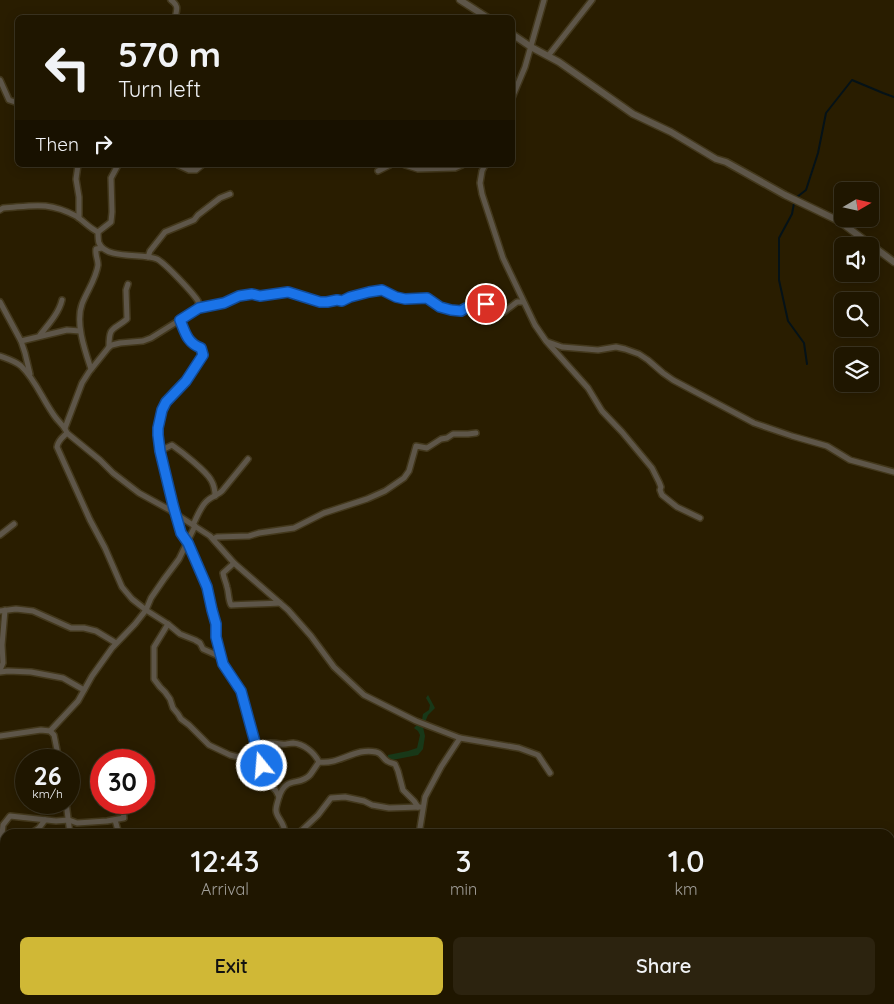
<!DOCTYPE html>
<style>
body{margin:0;font-family:Quicksand,sans-serif;background:#2c230f;color:#f1f3f6;height:100vh;display:flex;flex-direction:column;font-size:19px;white-space:nowrap}
*{box-sizing:border-box;margin:0}
p{font-size:16px;color:#a19f99}
.icon{flex:none;width:28px;height:28px;fill:none;stroke:currentColor;stroke-width:2;stroke-linecap:round;stroke-linejoin:round}
.map{position:relative;flex:1;overflow:hidden}
.details{position:absolute;left:0px;top:829px;width:895px;height:176px;display:flex;flex-direction:column;background:#1f1600;border-radius:15px 15px 0 0;box-shadow:0 2px 12px #0003,0 0 0 1px #3c3522}
.details>*{flex:none}
.hud{position:absolute;left:15px;top:15px;width:500px;height:152px;border-radius:8px;box-shadow:0 2px 12px #0003,0 0 0 1px #3c3522;background:#1f1600;color:#f1f3f6;overflow:hidden}
.needle{width:32px;rotate:81deg}
.controls{position:absolute;left:834px;top:182px;display:grid;gap:10px}
.controls a{display:grid;place-items:center;width:45px;height:45px;border-radius:8px;background:#1f1600;box-shadow:0 2px 12px #0003,0 0 0 1px #3c3522;font-size:25px}
.speed{position:absolute;left:15px;top:749px;display:flex;gap:10px;font-size:25px;font-weight:700;text-align:center}
.speed>*{display:grid;place-content:center;width:65px;height:65px;border-radius:50%;background:#1f1600;box-shadow:0 2px 12px #0003,0 0 0 1px #3c3522;line-height:1}
.speed small{font-size:12px;font-weight:400}
.speed .limit{border:8px solid #d22;background:#fff;color:#111}
.pin{position:absolute;display:grid;place-items:center;width:42px;height:42px;color:#fff;margin:-21px;border:2px solid #fff;border-radius:50%;box-shadow:0 1px 5px #0007}
.me{position:absolute;width:55px;margin:-28px;rotate:343deg;stroke-linejoin:round;filter:drop-shadow(0 0 4px #0008)}
.turn{display:flex;align-items:center;gap:18px;height:105px;padding:0 20px;font-size:22px}
.turn .icon{width:65px;height:65px;stroke-width:2.5}
.turn b{display:block;font-size:35px;line-height:42px}
.then{display:flex;align-items:center;height:48px;padding:0 20px;background:#0003;gap:10px;font-size:19px}
.eta{display:flex;justify-content:space-evenly;align-items:center;height:85px;text-align:center}
.eta b{font-size:30px;font-weight:600;line-height:35px}
.primary-button{display:flex;gap:10px;margin-top:auto;padding:10px 20px}
.primary-button a{flex:1;height:58px;border-radius:8px;background:#d0b836;color:#111;font-size:20px;font-weight:600;line-height:58px;text-align:center}
.primary-button a+a{background:#2c230f;color:#f1f3f6}
.map>svg:first-child{display:block}
.green{fill:#183818}
.lines{fill:none;stroke-linecap:round;stroke-linejoin:round}
.stream{stroke:#051217;stroke-width:2}
.minor-casing{stroke:#43381c;stroke-width:8}
.tertiary-casing{stroke:#43381c;stroke-width:9}
.minor{stroke:#5e5649;stroke-width:5}
.tertiary{stroke:#5e5649;stroke-width:6}
.route-casing{stroke:#114b97;stroke-width:12}
.route{stroke:#1a73e8;stroke-width:9}
</style>
<div class="map">
<svg width="894" height="1004" viewBox="0 0 894 1004">
<rect width="100%" height="100%" fill="#291d00"/>
<!-- green -->
<polygon class="green" points="428,695 435,708 428,715 423,727 425,736 423,749 418,755 387,761 388,755 408,751 417,748 420,735 418,731 414,728 422,720 423,714 429,710 430,705 426,698"/>
<g class="lines">
<!-- stream -->
<g class="stream">
<polyline points="797,197 806,190 818,153 826,113 852,80 883,93 894,97"/>
<polyline points="794,203 792,214 779,238 779,280 788,321 804,343 807,364"/>
</g>
<defs>
<g id="minor">
<path d="M171,0C179,6 177,9 175,18"/>
<polyline points="548,56 592,0"/>
<polyline points="0,80 9,100 18,103"/>
<polyline points="512,98 525,67 544,0"/>
<polyline points="78,165 76,179 79,197 79,218"/>
<polyline points="178,165 189,170 196,170 202,165"/>
<polyline points="405,165 418,169 455,168 462,165"/>
<polyline points="485,165 482,171 480,183 482,194 503,258 535,325 546,341 588,388 602,411 622,432 652,468 659,482 661,487 660,490 662,495 677,507 700,518"/>
<polyline points="378,171 390,165"/>
<path d="M0,210L3,208C33,206 47,201 76,216C84,221 89,228 98,232L111,222L112,212L111,178L118,165"/>
<path d="M98,232C98,236 98,240 99,243C106,260 143,253 157,259C165,263 193,293 198,301C198,302 199,306 199,308"/>
<polyline points="148,257 150,251 165,232 194,220 198,215 220,198 230,194"/>
<polyline points="0,302 21,341 25,353 30,374"/>
<path d="M180,320C185,333 187,343 201,348L203,355L186,381L166,402L162,410L158,428V435L160,451L173,505L181,533L188,543L207,587L211,610L216,624V637L221,657"/>
<path d="M40,335C48,325 59,313 62,300"/>
<polyline points="21,341 67,330 80,331"/>
<polyline points="548,342 562,347 598,350 616,347 625,349 639,354 648,360 663,373 673,380 754,423 792,436 827,446 850,460 894,472"/>
<path d="M109,347C109,325 113,331 127,319L126,290L128,284"/>
<path d="M0,356C8,359 15,361 21,366C36,380 43,401 56,418C60,423 65,427 67,433L100,460L113,473L139,493L168,509L210,536L234,563L288,610L311,636L334,667L364,695L416,721L460,738L441,767L425,797L419,834"/>
<path d="M91,369C85,351 75,323 82,304C87,291 96,279 98,265C98,259 95,255 96,249L102,248"/>
<path d="M65,428L82,383L89,372L109,347L112,345L120,343L143,341L151,338L199,308L223,303L239,296L252,294L260,295L288,292L320,302H327L337,300L342,301L350,297L369,292L382,291L397,297L405,299L427,298L440,307L451,310L461,311L466,308C474,309 485,301 494,305C497,307 500,310 504,312L517,302H523"/>
<path d="M67,433C63,437 58,440 57,447L90,520L105,548L122,587L132,599L146,610L168,624L180,634L195,640L200,643L203,649L221,657C225,671 235,678 240,691C247,705 248,721 253,736C255,741 256,746 259,750L258,753L262,765L263,777L276,791L279,797C278,801 276,806 276,810C276,818 285,822 285,834"/>
<path d="M160,451L172,445C182,452 206,471 211,480C214,485 215,491 215,496"/>
<path d="M193,525C197,517 201,505 208,500C213,496 218,495 222,491L248,459"/>
<polyline points="0,535 14,524"/>
<polyline points="213,539 217,537 249,536 259,533 294,528 324,513 367,499 385,491 404,478 409,471 416,446 427,448 441,439 447,438 453,434 468,434 476,433"/>
<path d="M234,563L223,573C224,579 226,582 227,587C229,593 228,599 231,605C248,604 264,604 280,603"/>
<polyline points="0,611 16,609 33,611 71,628 84,628 96,631 116,643"/>
<polyline points="168,624 154,647 154,679 160,687 165,692 170,699 173,708 178,714 181,719 189,725 209,745 230,755 250,760"/>
<polyline points="0,670 3,663 2,645 5,610"/>
<polyline points="0,672 8,671 31,672 63,678 84,690"/>
<polyline points="50,731 78,701 92,676 112,648 135,624 146,610 151,598 164,579 179,559 195,526"/>
<polyline points="0,736 41,730 50,731 54,735 59,760"/>
<polyline points="460,738 519,748 538,755 550,773"/>
<path d="M259,750C268,740 270,743 281,744C285,745 289,743 293,743C304,744 314,752 319,762C340,765 355,747 376,752C382,753 382,758 387,761C390,763 392,763 395,764L398,771L403,790L414,801L418,807"/>
<polyline points="121,760 121,758"/>
<path d="M279,797C286,775 299,787 310,775C313,771 316,766 319,762"/>
<polyline points="66,802 70,834"/>
<polyline points="115,820 119,834"/>
<polyline points="30,834 39,828 45,820"/>
<polyline points="298,834 318,815 331,798 345,797 364,801 372,805 389,808 420,807"/>
<polyline points="0,853 3,825 10,816 56,821 69,820 77,823 107,821 124,818 122,802"/>
<polyline points="0,856 5,856"/>
<polyline points="99,1000 100,1004"/>
<polyline points="152,1000 155,1004"/>
<polyline points="421,1000 421,1004"/>
</g>
<g id="tertiary">
<polyline points="460,0 488,18"/>
<polyline points="512,34 531,47 559,62 633,114 671,132 716,159 726,162 785,195 839,221 894,262"/>
</g>
</defs>
<!-- minor casing -->
<use href="#minor" class="minor-casing"/>
<!-- tertiary casing -->
<use href="#tertiary" class="tertiary-casing"/>
<!-- minor -->
<use href="#minor" class="minor"/>
<!-- tertiary -->
<use href="#tertiary" class="tertiary"/>
</g>
<g class="lines">
<defs>
<path id="route" d="M262,766L258,753L259,750L256,746L241,691L223,664L216,637V624L212,610L207,587L188,543L181,533L173,505L160,451L158,435V428L162,410L166,402L186,381L203,355L201,348C187,343 185,332 180,320L199,308L224,303L239,296L252,294L260,296L288,292L320,302H327L337,300L342,301L350,297L369,292L382,290L396,297L405,299L427,298L440,307L451,310L461,311L466,308H470L479,305L486,304"/>
</defs>
<!-- route casing -->
<use href="#route" class="route-casing"/>
<!-- route -->
<use href="#route" class="route"/>
</g>
</svg>
<div class="controls">
<a><svg class="needle" viewBox="-14 -14 28 28"><path d="M0-13l5 13h-10z" fill="#e53935"/><path d="M0 13l5-13h-10z" fill="#a19f99"/></svg></a>
<a><svg class="icon" aria-label="sound" viewBox="0 0 24 24"><path d="M4 9h4l5-4v14l-5-4H4zM17 9q2 3 0 6"/></svg></a>
<a><svg class="icon" aria-label="search" viewBox="0 0 24 24"><circle cx="10" cy="10" r="6"/><path d="M15 15l6 6"/></svg></a>
<a><svg class="icon" aria-label="layers" viewBox="0 0 24 24"><path d="M12 4l9 5-9 5-9-5zM3 14l9 5 9-5"/></svg></a>
</div>
<div class="speed"><div>26<small>km/h</small></div><div class="limit">30</div></div>
<div class="pin" style="left:486px;top:304px;background:#d93025"><svg class="icon" aria-label="arrive" viewBox="0 0 24 24"><path d="M6 21V4h12l-3 4 3 4H6"/></svg></div>
<svg class="me" style="left:262px;top:766px" viewBox="-20 -20 40 40"><circle r="17" fill="#1a73e8" stroke="#fff" stroke-width="3"/><path d="M0-11L8 9 0 5-8 9z" fill="#fff"/></svg>
<div class="hud">
<div class="turn"><svg class="icon" aria-label="left" viewBox="0 0 24 24"><path d="M17 20v-9H6M10 6l-5 5 5 5"/></svg><div><b>570 m</b>Turn left</div></div>
<div class="then">Then<svg class="icon" aria-label="right" viewBox="0 0 24 24"><path d="M7 20v-9h11M14 6l5 5-5 5"/></svg></div>
</div>
<section class="details">
<div class="eta">
<div><b>12:43</b><p>Arrival</p></div>
<div><b>3</b><p>min</p></div>
<div><b>1.0</b><p>km</p></div>
</div>
<div class="primary-button"><a>Exit</a><a>Share</a></div>
</section>
</div>
